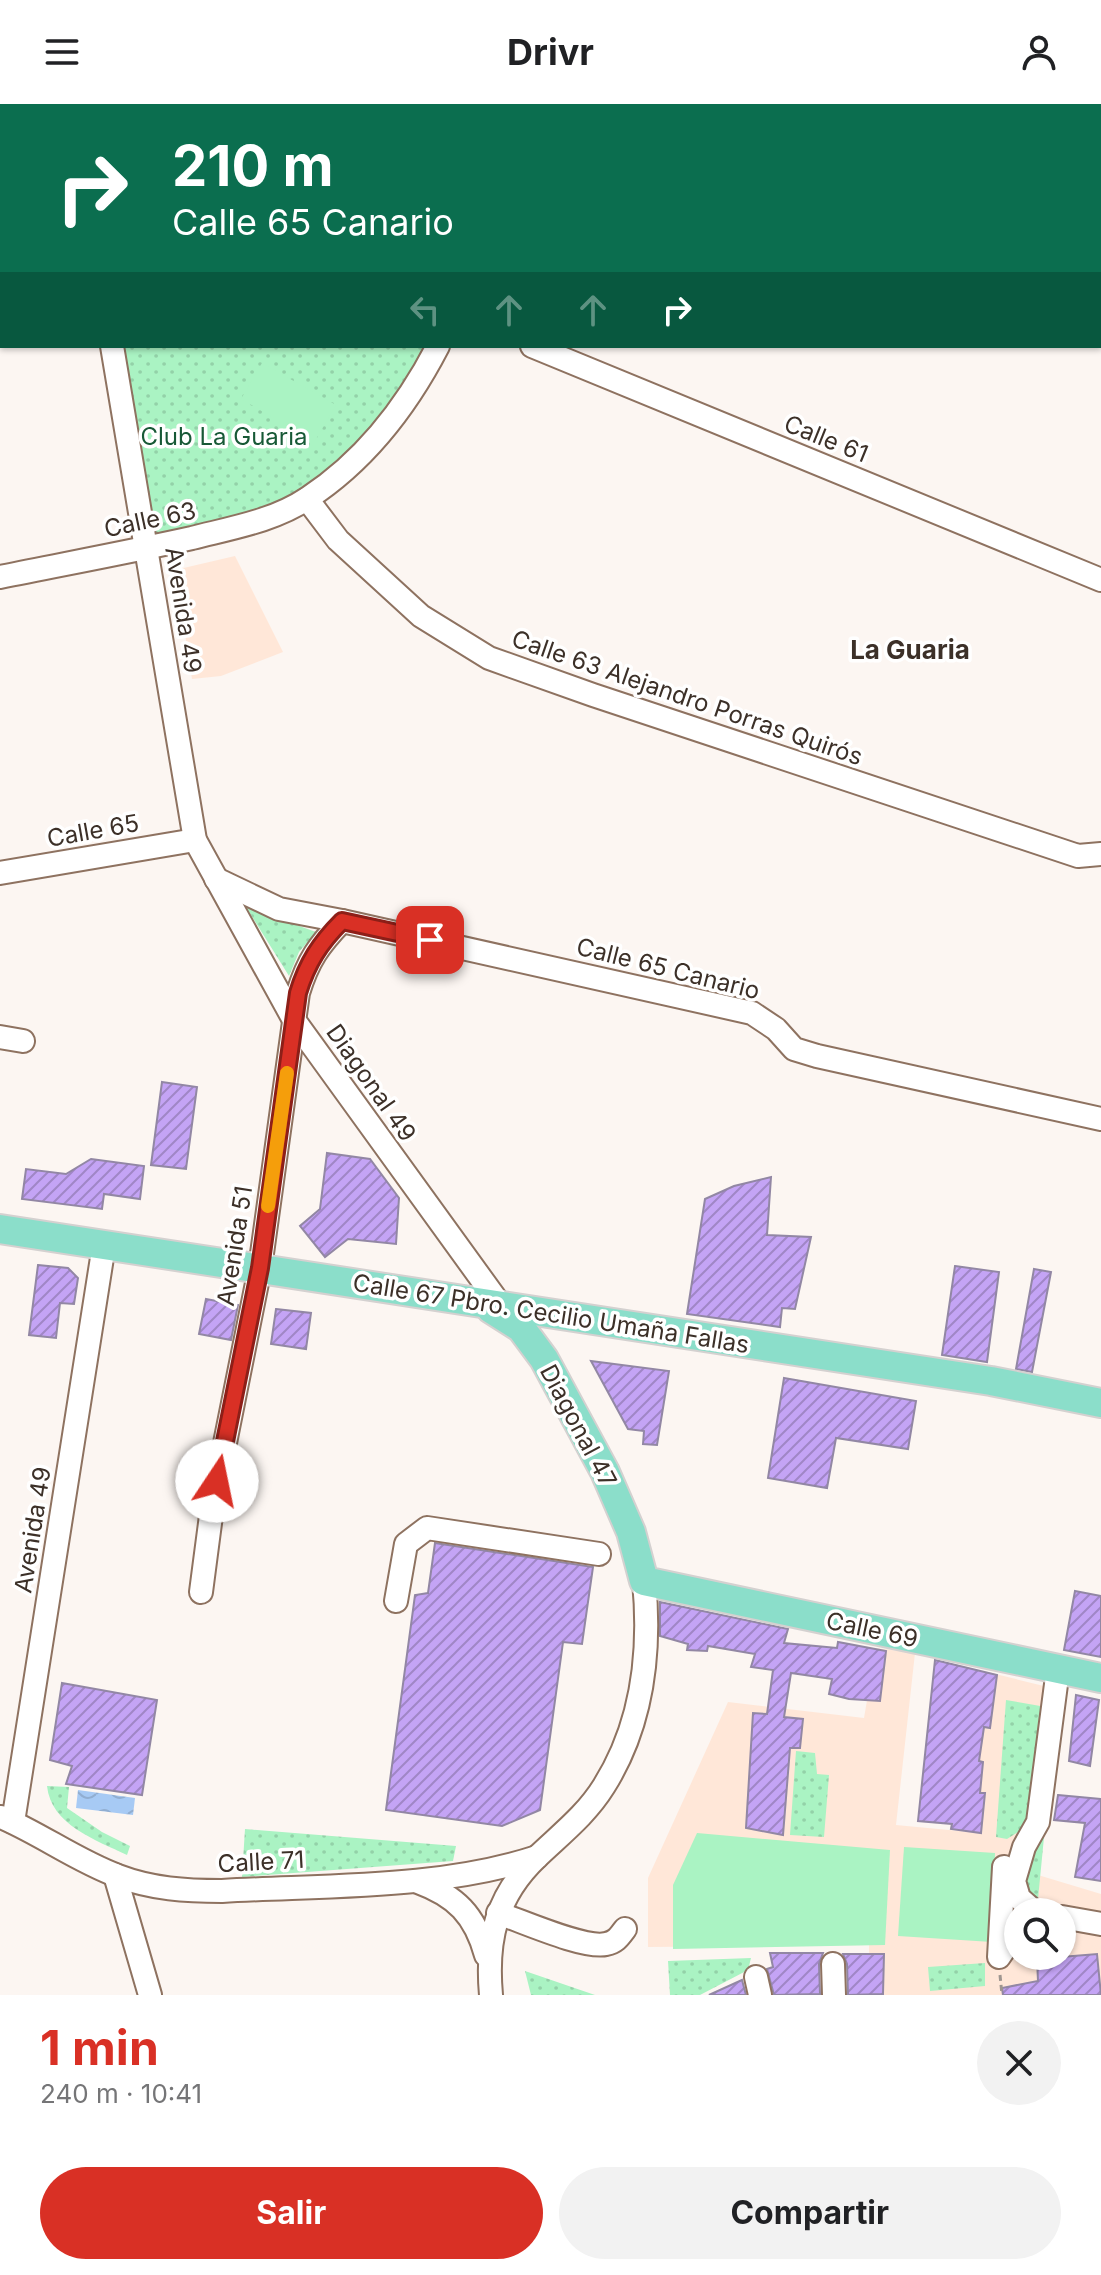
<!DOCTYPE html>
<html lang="es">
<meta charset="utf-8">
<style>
body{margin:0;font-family:Inter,sans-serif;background:#f2f2f2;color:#202124;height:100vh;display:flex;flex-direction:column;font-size:30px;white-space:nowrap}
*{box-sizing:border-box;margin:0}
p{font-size:26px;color:#757577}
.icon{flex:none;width:44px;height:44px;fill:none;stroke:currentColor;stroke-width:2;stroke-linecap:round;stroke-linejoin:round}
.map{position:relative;height:1891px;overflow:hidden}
.details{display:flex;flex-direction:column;background:#fff;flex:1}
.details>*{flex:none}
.guide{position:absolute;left:0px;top:0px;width:1102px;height:244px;box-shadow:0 2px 6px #0004;background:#0b6e4f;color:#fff;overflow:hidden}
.buttons{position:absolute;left:1004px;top:1794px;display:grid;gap:16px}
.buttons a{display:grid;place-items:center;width:72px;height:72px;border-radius:50%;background:#fff;box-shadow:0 2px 6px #0004;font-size:40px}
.pin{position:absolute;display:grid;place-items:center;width:68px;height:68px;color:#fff;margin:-34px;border-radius:16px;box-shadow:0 4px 12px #0006}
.me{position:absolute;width:88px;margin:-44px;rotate:11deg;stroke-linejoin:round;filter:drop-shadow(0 0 6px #0008)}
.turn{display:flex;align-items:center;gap:28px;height:168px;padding:0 40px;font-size:36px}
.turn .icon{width:104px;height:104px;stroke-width:2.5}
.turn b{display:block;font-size:56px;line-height:68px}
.lanes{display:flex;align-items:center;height:76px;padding:0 40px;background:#0003;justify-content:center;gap:40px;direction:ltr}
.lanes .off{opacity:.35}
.round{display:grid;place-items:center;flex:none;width:84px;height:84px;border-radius:42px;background:#f2f2f2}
.head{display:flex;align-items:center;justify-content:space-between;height:136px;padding:0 40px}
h1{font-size:48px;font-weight:700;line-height:60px;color:#d93025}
.button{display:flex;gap:16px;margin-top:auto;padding:16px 40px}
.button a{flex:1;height:92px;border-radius:48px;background:#d93025;color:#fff;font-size:32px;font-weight:700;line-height:92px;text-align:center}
.button a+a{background:#f2f2f2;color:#202124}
header{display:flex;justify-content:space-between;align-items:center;height:104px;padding:0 40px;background:#fff;font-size:36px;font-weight:700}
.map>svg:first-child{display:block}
.built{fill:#ffe7d8;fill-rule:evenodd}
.green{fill:url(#green-dots)}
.pitch{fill:#aaf3c3}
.water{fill:url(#water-waves)}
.building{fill:url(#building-hatch);stroke:#9287a4;stroke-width:2}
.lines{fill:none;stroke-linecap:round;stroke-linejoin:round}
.minor-casing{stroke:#8e7260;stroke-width:26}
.major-casing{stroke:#d4d1d0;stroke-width:32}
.path{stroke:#9e958f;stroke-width:3;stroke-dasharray:6 4;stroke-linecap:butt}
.minor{stroke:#fff;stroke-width:22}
.major{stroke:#8bdeca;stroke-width:28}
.route-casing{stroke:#8d1f18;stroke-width:20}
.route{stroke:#d93025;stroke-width:14}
.slow{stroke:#f59e0b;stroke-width:14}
.labels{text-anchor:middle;stroke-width:7;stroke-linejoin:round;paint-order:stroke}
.park-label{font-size:24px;fill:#175936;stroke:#fff}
.street-label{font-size:24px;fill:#3c3028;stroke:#fff}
.neighbourhood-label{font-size:26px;font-weight:bold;fill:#3c3028;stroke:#fff}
</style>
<header><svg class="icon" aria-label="menu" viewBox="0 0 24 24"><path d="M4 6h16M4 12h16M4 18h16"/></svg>Drivr<svg class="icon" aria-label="person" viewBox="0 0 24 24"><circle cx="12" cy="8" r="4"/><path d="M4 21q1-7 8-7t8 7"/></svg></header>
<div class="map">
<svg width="1101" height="1891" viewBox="0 0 1101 1891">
<defs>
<pattern id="green-dots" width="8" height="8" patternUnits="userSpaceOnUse" patternTransform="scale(2)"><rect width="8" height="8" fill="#aaf3c3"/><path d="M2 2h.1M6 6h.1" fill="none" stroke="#93d1a8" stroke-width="1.8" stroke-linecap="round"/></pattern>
<pattern id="water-waves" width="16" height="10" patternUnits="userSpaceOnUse" patternTransform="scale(2)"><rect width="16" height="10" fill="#a7caf4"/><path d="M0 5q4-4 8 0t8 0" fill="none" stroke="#91aed1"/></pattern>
<pattern id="building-hatch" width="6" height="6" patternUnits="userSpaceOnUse" patternTransform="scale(2)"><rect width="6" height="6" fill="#c4a4f5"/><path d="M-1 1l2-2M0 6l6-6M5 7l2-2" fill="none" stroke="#a086c6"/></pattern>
</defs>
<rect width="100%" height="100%" fill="#fcf6f2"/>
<!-- built -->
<g class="built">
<polygon points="235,452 283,548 221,572 192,575 175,466"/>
<path d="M876,1544L915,1549L896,1721L970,1728L983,1567L1052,1584L1038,1771L1101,1790V1891H869V1841L648,1843V1774L728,1598L864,1614ZM1018,1808H1062V1852H1018Z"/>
</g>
<!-- green -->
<g class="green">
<polygon points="65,0 461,0 461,2 66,2"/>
<polygon points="112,242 438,242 422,273 307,395 147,444"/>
<polygon points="246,803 316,828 299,848 289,872"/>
<polygon points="1006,1596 1046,1603 1034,1718 1007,1735 996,1733"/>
<polygon points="796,1647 815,1649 817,1670 829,1671 824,1733 790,1731"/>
<path d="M47,1682L69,1683L67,1704L102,1728L130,1742L127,1751C96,1736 51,1721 47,1682Z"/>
<path d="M1045,1723L1038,1795H1027C1017,1769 1032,1745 1045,1723Z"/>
<polygon points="245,1725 456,1742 453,1757 242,1773"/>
<polygon points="751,1854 748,1866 700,1891 670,1891 668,1857"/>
<polygon points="985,1859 985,1882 930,1887 928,1863"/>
<polygon points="525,1867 595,1891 531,1891"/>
</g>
<!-- pitch -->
<g class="pitch">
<polygon points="262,259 336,301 315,337 241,295"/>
<polygon points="697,1729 890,1746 885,1841 673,1845 673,1781"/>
<polygon points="904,1743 995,1749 992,1838 898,1832"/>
</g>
<!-- water -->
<polygon class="water" points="78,1686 135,1694 133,1711 76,1704"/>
<!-- building -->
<g class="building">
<polygon points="162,978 197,983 186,1065 151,1061"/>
<polygon points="327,1049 370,1055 399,1094 396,1140 348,1135 325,1153 300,1122 320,1105"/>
<polygon points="91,1055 144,1062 140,1095 104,1090 102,1105 22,1095 26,1065 66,1070"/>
<polygon points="771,1073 767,1131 811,1133 795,1205 782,1204 780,1223 687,1210 705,1095 734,1082"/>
<polygon points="38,1161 68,1164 78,1174 74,1200 60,1199 56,1234 29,1231"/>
<polygon points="955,1162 999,1168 987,1258 942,1251"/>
<polygon points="1034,1165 1051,1168 1032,1268 1016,1265"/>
<polygon points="206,1195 238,1201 231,1236 199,1230"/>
<polygon points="276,1205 311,1209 306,1245 271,1240"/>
<polygon points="591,1257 669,1267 657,1341 643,1340 644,1327 628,1325"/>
<polygon points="784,1274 916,1297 908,1345 836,1334 827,1384 768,1374"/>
<polygon points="435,1439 593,1463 582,1540 563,1538 540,1706 502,1722 386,1706 415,1491 428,1489"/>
<polygon points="1075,1487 1101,1492 1101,1553 1064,1546"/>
<polygon points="660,1498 788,1525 784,1539 837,1544 838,1538 886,1547 880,1597 849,1595 829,1590 832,1575 791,1569 784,1613 803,1615 800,1644 790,1644 783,1731 746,1724 753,1609 767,1610 773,1566 751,1563 755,1550 708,1542 707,1547 687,1546 688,1540 660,1532"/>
<polygon points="935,1556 997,1571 990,1624 984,1623 979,1657 983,1658 980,1689 985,1689 981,1729 951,1725 952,1720 918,1717"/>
<polygon points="62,1579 157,1596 142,1691 66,1680 72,1662 50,1656"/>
<polygon points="1076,1591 1099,1596 1090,1662 1069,1657"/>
<polygon points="1058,1691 1101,1695 1101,1777 1075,1773 1085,1719 1054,1716"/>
<polygon points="770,1849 823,1849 819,1860 820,1890 774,1891 767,1865 773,1863"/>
<polygon points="843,1850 884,1850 883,1890 848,1891 847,1860"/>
<polygon points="1097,1850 1101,1891 1003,1891 1002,1884 1038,1877 1037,1855"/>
<polygon points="742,1876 746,1891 709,1891"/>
</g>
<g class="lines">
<defs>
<g id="minor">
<polyline points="65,0 66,2"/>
<polyline points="461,0 461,2"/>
<polyline points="857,2 858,0"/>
<polyline points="1024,2 1025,0"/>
<polyline points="0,26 2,26"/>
<polyline points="112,242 195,736 294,916 501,1202"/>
<polyline points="532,242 1101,476"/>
<polyline points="307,395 338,436 421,512 489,554 593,591 1078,752 1101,750"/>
<path d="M0,473C64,460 129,448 192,434C231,424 274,417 308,394C366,356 407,302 438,242"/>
<polyline points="0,769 195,736"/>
<polyline points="216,775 279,805 342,817 752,909 776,925 794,945 817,952 1101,1015"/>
<polyline points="0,933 23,937"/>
<path d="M201,1488L212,1404L260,1164L298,889C308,856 319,841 342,817"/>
<polyline points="396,1497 406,1440 427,1424 599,1450"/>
<path d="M1,1713C41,1730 77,1757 118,1772C152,1785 186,1787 222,1787C325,1781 439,1785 537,1753"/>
<polyline points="13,1718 104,1141"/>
<polyline points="1004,1763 999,1853 1018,1825"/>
<polyline points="115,1771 150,1891"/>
<path d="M418,1778C456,1792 475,1811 486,1851"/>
<polyline points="1035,1808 1019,1794 1014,1777 1024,1743 1038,1718 1058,1565"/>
<path d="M498,1809C522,1817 584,1845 606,1840C616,1838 619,1833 625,1825"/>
<polyline points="1062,1813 1101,1820"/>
<polyline points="833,1860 834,1891"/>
<polyline points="756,1873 760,1891"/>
<path d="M491,1891C486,1836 496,1792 537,1753C561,1730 586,1711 604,1682C643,1620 651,1549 644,1477"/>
</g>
<g id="major">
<polyline points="0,1125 991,1277 1101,1299"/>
<polyline points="491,1205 521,1224 544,1255 605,1368 631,1428 644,1477 1101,1574"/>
</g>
</defs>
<!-- minor casing -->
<use href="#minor" class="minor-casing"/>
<!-- major casing -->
<use href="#major" class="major-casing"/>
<!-- path -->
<polyline class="path" points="1000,1871 1002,1891"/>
<!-- minor -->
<use href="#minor" class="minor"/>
<!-- major -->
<use href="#major" class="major"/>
</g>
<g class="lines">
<defs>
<path id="route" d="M217,1377L260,1164L298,889C307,859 320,839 342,817L430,836"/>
</defs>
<!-- route casing -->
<use href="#route" class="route-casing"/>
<!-- route -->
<use href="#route" class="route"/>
<!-- slow -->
<polyline class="slow" points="268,1102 287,969"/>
</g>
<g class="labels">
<!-- park labels -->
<g class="park-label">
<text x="224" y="341">Club La Guaria</text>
</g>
<!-- street labels -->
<g class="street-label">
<text transform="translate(826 335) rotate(22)" y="8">Calle 61</text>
<text transform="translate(150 416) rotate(-12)" y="8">Calle 63</text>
<text transform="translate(183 506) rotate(81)" y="8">Avenida 49</text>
<text transform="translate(687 594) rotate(19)" y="8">Calle 63 Alejandro Porras Quirós</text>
<text transform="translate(93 727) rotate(-10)" y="8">Calle 65</text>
<text transform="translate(668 865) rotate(14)" y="8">Calle 65 Canario</text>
<text transform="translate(371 979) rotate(55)" y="8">Diagonal 49</text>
<text transform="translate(235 1142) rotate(-81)" y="8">Avenida 51</text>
<text transform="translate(551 1210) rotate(9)" y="8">Calle 67 Pbro. Cecilio Umaña Fallas</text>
<text transform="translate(578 1322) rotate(62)" y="8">Diagonal 47</text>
<text transform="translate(33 1426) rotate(-81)" y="8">Avenida 49</text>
<text transform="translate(872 1526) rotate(12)" y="8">Calle 69</text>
<text transform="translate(261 1758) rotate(-3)" y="8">Calle 71</text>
</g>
<!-- neighbourhood labels -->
<g class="neighbourhood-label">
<text x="910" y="555">La Guaria</text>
</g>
</g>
</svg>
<div class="buttons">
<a><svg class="icon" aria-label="search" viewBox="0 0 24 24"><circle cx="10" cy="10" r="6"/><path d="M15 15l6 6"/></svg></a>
</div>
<div class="pin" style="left:430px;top:836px;background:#d93025"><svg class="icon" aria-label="arrive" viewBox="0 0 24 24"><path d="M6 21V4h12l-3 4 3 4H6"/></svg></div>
<svg class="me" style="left:217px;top:1377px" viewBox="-20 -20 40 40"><circle r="19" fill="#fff"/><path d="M0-13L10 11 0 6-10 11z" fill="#d93025"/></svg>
<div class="guide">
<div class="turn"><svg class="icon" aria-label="right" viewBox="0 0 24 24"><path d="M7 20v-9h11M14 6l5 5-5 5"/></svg><div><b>210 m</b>Calle 65 Canario</div></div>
<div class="lanes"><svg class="icon off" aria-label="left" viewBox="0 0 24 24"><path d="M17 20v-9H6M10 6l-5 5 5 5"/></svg><svg class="icon off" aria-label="ahead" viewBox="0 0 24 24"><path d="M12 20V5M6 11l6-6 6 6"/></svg><svg class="icon off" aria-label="ahead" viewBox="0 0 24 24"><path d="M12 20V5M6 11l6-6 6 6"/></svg><svg class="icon" aria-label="right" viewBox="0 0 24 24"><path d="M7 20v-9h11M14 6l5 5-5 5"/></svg></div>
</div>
</div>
<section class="details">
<div class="head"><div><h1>1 min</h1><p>240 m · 10:41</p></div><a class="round"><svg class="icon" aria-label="close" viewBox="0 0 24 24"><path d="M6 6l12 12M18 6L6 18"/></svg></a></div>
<div class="button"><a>Salir</a><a>Compartir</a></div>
</section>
